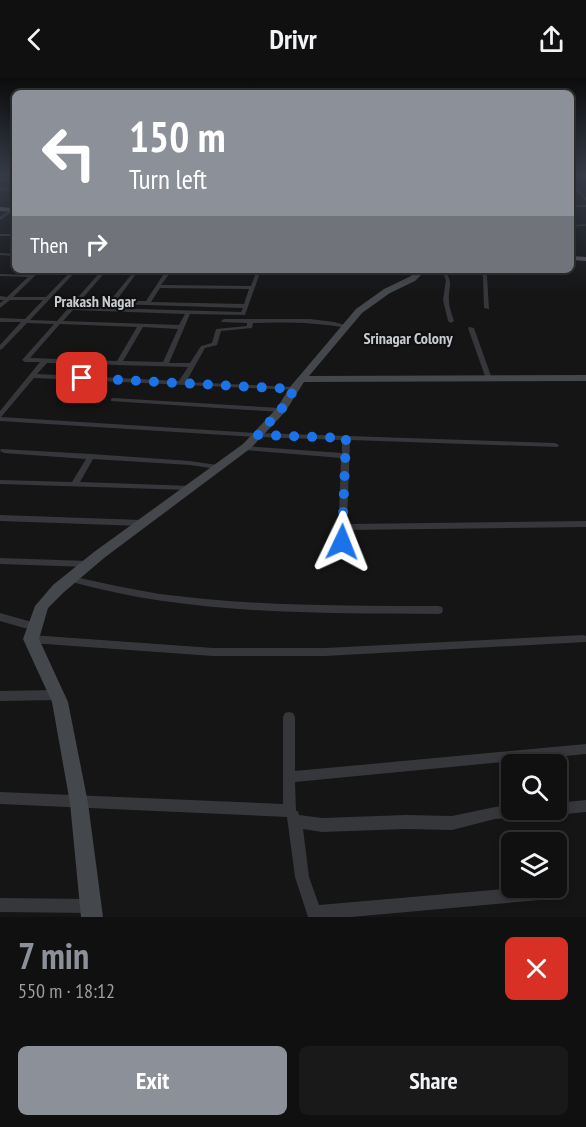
<!DOCTYPE html>
<meta charset="utf-8">
<style>
body{margin:0;font-family:"PT Sans Narrow",sans-serif;background:#191919;color:#f1f3f6;height:100vh;display:flex;flex-direction:column;font-size:22px;white-space:nowrap}
*{box-sizing:border-box;margin:0}
p{font-size:20px;color:#9c9d9f}
.icon{flex:none;width:33px;height:33px;fill:none;stroke:currentColor;stroke-width:2;stroke-linecap:round;stroke-linejoin:round}
.map{position:relative;height:839px;overflow:hidden}
.side{display:flex;flex-direction:column;background:#101010;flex:1}
.side>*{flex:none}
.hud{position:absolute;left:12px;top:12px;width:562px;height:183px;border-radius:9px;box-shadow:0 3px 9px #0003,0 0 0 2px #303030;background:#8c9099;color:#fff;overflow:hidden}
.controls{position:absolute;left:501px;top:676px;display:grid;gap:12px}
.controls a{display:grid;place-items:center;width:66px;height:66px;border-radius:9px;background:#101010;box-shadow:0 3px 9px #0003,0 0 0 2px #303030;font-size:30px}
.pin{position:absolute;display:grid;place-items:center;width:51px;height:51px;color:#fff;margin:-26px;border-radius:12px;box-shadow:0 3px 9px #0006}
.me{position:absolute;width:66px;margin:-33px;rotate:2deg;stroke-linejoin:round;filter:drop-shadow(0 0 4px #0008)}
.turn{display:flex;align-items:center;gap:21px;height:126px;padding:0 18px;font-size:27px}
.turn .icon{width:78px;height:78px;stroke-width:2.5}
.turn b{display:block;font-size:42px;line-height:51px}
.then{display:flex;align-items:center;height:57px;padding:0 18px;background:#0003;gap:12px;font-size:22px}
.round{display:grid;place-items:center;flex:none;width:63px;height:63px;border-radius:9px;background:#191919}
.overview{display:flex;align-items:center;justify-content:space-between;height:102px;padding:0 18px}
h1{font-size:36px;font-weight:800;line-height:45px;color:#8c9099}
.action{display:flex;gap:12px;margin-top:auto;padding:12px 18px}
.action a{flex:1;height:69px;border-radius:9px;background:#8c9099;color:#fff;font-size:24px;font-weight:800;line-height:69px;text-align:center}
.action a+a{background:#191919;color:#f1f3f6}
header{display:flex;justify-content:space-between;align-items:center;height:78px;padding:0 18px;background:#101010;font-size:27px;font-weight:800}
.map>svg:first-child{display:block}
.lines{fill:none;stroke-linecap:round;stroke-linejoin:round}
.stream{stroke:#2e373b;stroke-width:1.5}
.street{fill:#36373b;fill-rule:evenodd}
.secondary{fill:#44474b;fill-rule:evenodd}
.primary{fill:#525559;fill-rule:evenodd}
.route{stroke:#1a73e8;stroke-width:10;stroke-dasharray:0 18}
.labels{text-anchor:middle;stroke-width:4.5;stroke-linejoin:round;paint-order:stroke}
.far-neighbourhood-label{font-size:16px;font-weight:bold;fill:#c8ccd1;stroke:#101011}
</style>
<header><svg class="icon" aria-label="back" viewBox="0 0 24 24"><path d="M15 5l-7 7 7 7"/></svg>Drivr<svg class="icon" aria-label="share" viewBox="0 0 24 24"><path d="M12 15V3M7 8l5-5 5 5M5 13v7h14v-7"/></svg></header>
<div class="map">
<svg width="586" height="839" viewBox="0 0 586 839">
<rect width="100%" height="100%" fill="#151516"/>
<g class="lines">
<!-- stream -->
<g class="stream">
<polyline points="0,111 15,113"/>
<polyline points="572,148 586,147"/>
</g>
<!-- street -->
<g class="street">
<polygon points="580,97 583,97 586,100 586,103"/>
<polygon points="0,101 15,102 15,104 0,103"/>
<polygon points="572,107 574,107 586,120 586,123"/>
<polygon points="0,109 15,111 15,113 0,111"/>
<rect x="572" y="127" width="14" height="2"/>
<polygon points="15,129 15,132 0,142 0,139"/>
<rect x="0" y="156" width="15" height="2"/>
<polygon points="0,175 15,176 15,178 0,177"/>
<path d="M36,192H41L13,219H46L72,192H77L30,242L57,243L102,192H107L75,229L241,234L243,230L112,226L109,224L135,192H139L116,223H146L165,194L144,193L142,192L222,194L224,192H228L226,197H224L170,195L161,207L251,208L257,192H261L245,237L190,236L169,285H190L201,268L212,265L216,251L247,248V245L222,244L221,243L224,241H310L334,244L349,248L346,250C315,244 284,244 253,245L252,250L221,253L217,267L205,270L186,304L293,309L296,311L295,312L34,300L2,338L1,339L258,355L555,365L559,367L558,369L350,362L347,446L586,443V449L347,452L346,464L342,467L338,464L341,380L244,372L240,370L244,368L342,375V362L258,359L0,343V333L40,284H25L22,282L54,246L27,245L2,271L0,272V267L21,244H0V240L25,241L43,222H10L0,230V225L4,222H0V218L7,219L28,199L0,198V196L31,197ZM160,210L249,211L244,226L151,224ZM73,232L185,236L179,247L63,243ZM60,246L137,249L117,283L30,280ZM143,249L178,251L163,284L123,283ZM47,285L188,289L179,303L37,296Z"/>
<polygon points="281,192 328,192 325,195 283,193"/>
<polygon points="477,192 482,192 487,198 489,231 484,230 483,198"/>
<path d="M445,194C454,204 448,210 449,223C449,229 452,236 454,243L451,245L448,243L443,222L446,202L443,195Z"/>
<polygon points="469,249 474,250 492,301 491,302 489,303 486,301 468,250"/>
<polygon points="113,320 281,330 284,332 281,334 111,323 111,321"/>
<polygon points="1,371 91,376 190,383 217,387 221,389 217,391 190,387 93,381 80,404 192,408 193,410 189,412 0,406 0,402 72,404 86,381 4,375 0,373"/>
<polygon points="0,437 142,442 146,445 142,448 0,443"/>
<polygon points="0,480 88,483 91,484 93,486 91,488 88,489 0,486"/>
<path d="M71,498C101,505 130,511 160,516C252,528 345,528 438,528L442,529L443,532L442,535L438,536C314,535 188,537 68,503L66,501L68,499Z"/>
<polygon points="0,535 39,546 40,549 39,552 35,553 0,543"/>
<polygon points="31,557 213,570 325,570 584,557 586,558 586,564 325,578 213,578 31,565 27,564 26,561 27,558"/>
<polygon points="57,612 61,614 63,617 61,620 57,622 0,623 0,613"/>
<polygon points="289,634 293,635 295,639 295,693 586,666 586,676 295,704 296,733 298,733 299,737 322,740 406,737 452,738 495,729 512,727 512,732 546,732 544,737 539,738 495,741 452,752 406,751 322,754 303,751 309,799 319,827 515,810 556,810 558,814 556,819 551,821 351,839 308,839 295,799 287,739 0,726 0,714 283,726 283,639 285,635"/>
<polygon points="586,722 586,734 556,737 551,736 550,732 556,732 556,725"/>
<polygon points="0,820 90,821 95,823 97,828 95,833 90,835 0,834"/>
</g>
<!-- secondary -->
<polygon class="secondary" points="419,192 426,192 415,203 390,215 362,235 309,298 586,297 586,303 304,304 285,334 251,370 104,480 63,515 48,530 39,561 68,624 88,725 103,839 81,839 70,725 52,624 23,561 35,528 53,507 94,474 243,366 277,330 290,309 356,231 384,211 409,199"/>
<!-- primary -->
<g class="primary">
<polygon points="0,129 15,130 15,134 0,133"/>
<polygon points="572,178 586,179 586,183 572,182"/>
<polygon points="406,192 472,192 468,194 434,197"/>
</g>
</g>
<!-- sky -->
<linearGradient id="sky" x2="0" y2="1"><stop stop-color="#0c0c0c"/><stop offset="0.45" stop-color="#353b47"/><stop offset="1" stop-color="#353b47" stop-opacity="0"/></linearGradient>
<rect width="586" height="215" fill="url(#sky)"/>
<g class="lines">
<!-- route -->
<polyline class="route" points="82,300 293,311 290,321 258,357 346,360 342,464"/>
</g>
<g class="labels">
<!-- far-neighbourhood labels -->
<g class="far-neighbourhood-label">
<text x="95" y="229">Prakash Nagar</text>
<text x="408" y="266">Srinagar Colony</text>
</g>
</g>
</svg>
<div class="controls">
<a><svg class="icon" aria-label="search" viewBox="0 0 24 24"><circle cx="10" cy="10" r="6"/><path d="M15 15l6 6"/></svg></a>
<a><svg class="icon" aria-label="layers" viewBox="0 0 24 24"><path d="M12 4l9 5-9 5-9-5zM3 14l9 5 9-5"/></svg></a>
</div>
<div class="pin" style="left:82px;top:300px;background:#d93025"><svg class="icon" aria-label="arrive" viewBox="0 0 24 24"><path d="M6 21V4h12l-3 4 3 4H6"/></svg></div>
<svg class="me" style="left:342px;top:464px" viewBox="-20 -20 40 40"><path d="M0-17L14 15 0 8-14 15z" fill="#1a73e8" stroke="#fff" stroke-width="4"/></svg>
<div class="hud">
<div class="turn"><svg class="icon" aria-label="left" viewBox="0 0 24 24"><path d="M17 20v-9H6M10 6l-5 5 5 5"/></svg><div><b>150 m</b>Turn left</div></div>
<div class="then">Then<svg class="icon" aria-label="right" viewBox="0 0 24 24"><path d="M7 20v-9h11M14 6l5 5-5 5"/></svg></div>
</div>
</div>
<section class="side">
<div class="overview"><div><h1>7 min</h1><p>550 m · 18:12</p></div><a class="round" style="background:#d93025;color:#fff"><svg class="icon" aria-label="close" viewBox="0 0 24 24"><path d="M6 6l12 12M18 6L6 18"/></svg></a></div>
<div class="action"><a>Exit</a><a>Share</a></div>
</section>
